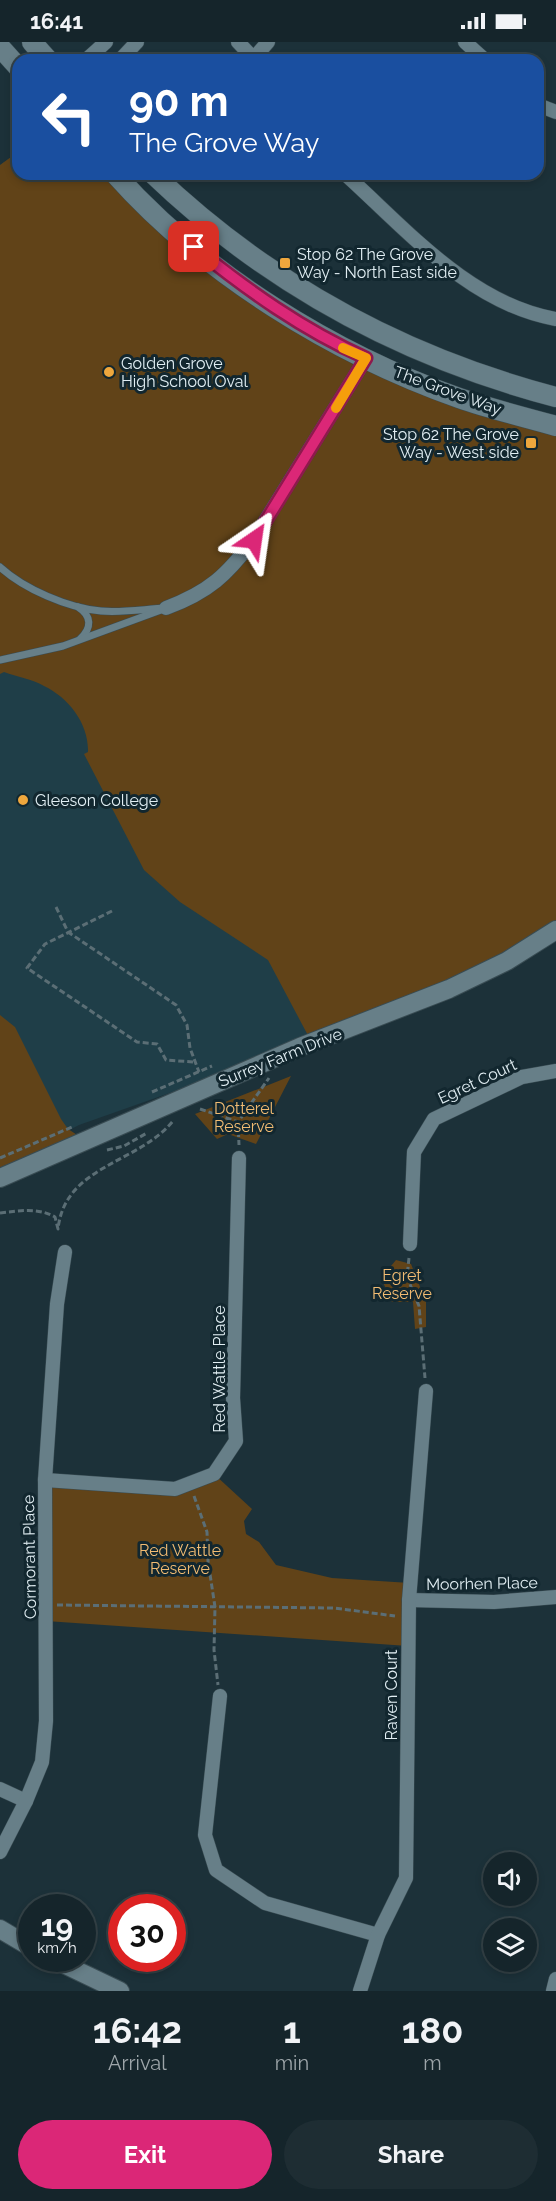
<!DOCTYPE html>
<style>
body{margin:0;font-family:Raleway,sans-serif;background:#1e2d33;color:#f1f3f6;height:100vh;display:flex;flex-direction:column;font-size:22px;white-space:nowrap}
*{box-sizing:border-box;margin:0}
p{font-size:20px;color:#9da5a9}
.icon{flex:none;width:33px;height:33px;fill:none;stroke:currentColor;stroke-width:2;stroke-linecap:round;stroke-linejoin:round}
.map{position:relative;height:1949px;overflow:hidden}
.drawer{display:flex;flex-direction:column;background:#15252b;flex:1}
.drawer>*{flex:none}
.guide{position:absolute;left:12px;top:12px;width:532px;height:126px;border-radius:18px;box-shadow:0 3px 9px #0003,0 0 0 2px #344247;background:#1a4fa0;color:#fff;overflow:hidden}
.fabs{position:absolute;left:483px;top:1810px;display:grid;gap:12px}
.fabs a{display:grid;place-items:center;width:54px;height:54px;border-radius:50%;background:#15252b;box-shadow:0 3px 9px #0003,0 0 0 2px #344247;font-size:30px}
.speed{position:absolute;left:18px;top:1852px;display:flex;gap:12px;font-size:30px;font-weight:700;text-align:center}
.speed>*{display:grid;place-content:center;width:78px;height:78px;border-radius:50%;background:#15252b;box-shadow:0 3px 9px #0003,0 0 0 2px #344247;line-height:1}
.speed small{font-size:15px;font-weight:400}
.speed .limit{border:9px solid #d22;background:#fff;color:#111}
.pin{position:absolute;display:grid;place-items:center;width:51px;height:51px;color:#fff;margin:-26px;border-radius:12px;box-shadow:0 3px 9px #0006}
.me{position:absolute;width:66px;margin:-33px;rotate:32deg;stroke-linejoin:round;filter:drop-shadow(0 0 4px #0008)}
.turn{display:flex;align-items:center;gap:21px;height:126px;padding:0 18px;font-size:27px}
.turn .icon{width:78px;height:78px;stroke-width:2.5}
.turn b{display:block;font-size:42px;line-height:51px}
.eta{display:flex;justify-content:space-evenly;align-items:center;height:102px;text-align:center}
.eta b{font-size:36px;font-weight:700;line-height:42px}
.action{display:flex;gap:12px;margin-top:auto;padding:12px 18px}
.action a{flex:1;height:69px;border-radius:36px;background:#db2777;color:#fff;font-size:24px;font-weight:700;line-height:69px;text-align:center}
.action a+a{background:#1e2d33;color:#f1f3f6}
.status{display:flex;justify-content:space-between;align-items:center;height:42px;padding:0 30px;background:#15252b;direction:ltr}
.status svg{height:16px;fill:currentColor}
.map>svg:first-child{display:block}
.built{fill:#1f3e48}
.green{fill:#614318}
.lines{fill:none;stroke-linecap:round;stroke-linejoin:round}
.service-casing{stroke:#394c53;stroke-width:8}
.minor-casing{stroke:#394c53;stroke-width:15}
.tertiary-casing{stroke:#394c53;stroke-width:20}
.secondary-casing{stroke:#394c53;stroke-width:21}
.path{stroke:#5b6e75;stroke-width:3;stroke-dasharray:6 3;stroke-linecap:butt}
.service{stroke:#677f88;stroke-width:7}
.minor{stroke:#677f88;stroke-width:14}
.tertiary{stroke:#677f88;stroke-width:18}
.secondary{stroke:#677f88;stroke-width:20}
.route-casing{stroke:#8e194d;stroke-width:15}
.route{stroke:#db2777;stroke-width:10}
.slow{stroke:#f59e0b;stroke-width:10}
.poi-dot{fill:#eea73d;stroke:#12272f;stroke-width:2}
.labels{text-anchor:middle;stroke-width:6;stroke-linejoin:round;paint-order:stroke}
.poi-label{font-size:16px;fill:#e1eef3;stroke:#12272f;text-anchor:start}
.street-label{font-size:16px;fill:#e1eef3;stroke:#12272f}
.park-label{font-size:16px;fill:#f2bc73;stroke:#12272f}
</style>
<div class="status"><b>16:41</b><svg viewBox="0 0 49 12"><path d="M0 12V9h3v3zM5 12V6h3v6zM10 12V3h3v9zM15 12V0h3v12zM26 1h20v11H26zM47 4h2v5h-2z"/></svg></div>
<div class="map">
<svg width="556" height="1949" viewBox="0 0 556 1949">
<rect width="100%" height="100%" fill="#1c3139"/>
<!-- built -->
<polygon class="built" points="18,110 18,132 556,884 300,1005 79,1083 0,1124 0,123"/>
<!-- green -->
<g class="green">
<path d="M18,110V132H109L332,300L556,384V888L312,1001L268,918L180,860L144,828L84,712L88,710C89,682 69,656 44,644C32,637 17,635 4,630L0,632V123Z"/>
<polygon points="0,973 15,985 61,1077 68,1087 85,1098 0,1137"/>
<polygon points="291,1034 256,1102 228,1092 217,1097 195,1072"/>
<polygon points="396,1218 411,1222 426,1260 426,1285 415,1287 413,1260 392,1260 381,1236"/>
<polygon points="214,1432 252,1467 244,1479 246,1492 259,1500 276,1523 332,1536 410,1541 408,1604 46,1579 45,1438 175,1447"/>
</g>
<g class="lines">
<defs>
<g id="service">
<path d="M0,525C24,547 68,566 101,569C122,571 145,567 166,566"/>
<path d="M78,565C92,574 92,586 80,597"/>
<polyline points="0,618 63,604 161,568"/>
</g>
<g id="minor">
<polyline points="238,0 255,18"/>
<polyline points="465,0 485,18"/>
<polyline points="254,16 268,0"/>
<polyline points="86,18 106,0"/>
<polyline points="120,18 137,0"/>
<polyline points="538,63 556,70"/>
<path d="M345,132C407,188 470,262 556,277"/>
<path d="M166,566C209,550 227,533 254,497L366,316"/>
<polyline points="410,1202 414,1110 434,1077 522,1035 556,1029"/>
<polyline points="45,1438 175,1447 214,1432 236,1399 233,1356 239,1116"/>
<polyline points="409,1558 494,1560 556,1555"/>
<polyline points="220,1654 205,1793 216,1828 265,1861 378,1893"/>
<polyline points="0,1747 26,1759"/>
<polyline points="0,1810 26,1759 42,1720 46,1679 45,1438 57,1262 65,1210"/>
<polyline points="360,1949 378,1893 406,1836 409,1558 426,1349"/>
<polyline points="553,1949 556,1937"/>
</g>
<g id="tertiary">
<polyline points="0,1136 300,1005 449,947 507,919 556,888"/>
<polyline points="0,1887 32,1906"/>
<polyline points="53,1917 120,1949"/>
</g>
<g id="secondary">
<polyline points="32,0 48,18"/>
<polyline points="0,5 18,25"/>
<path d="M115,132C204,232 334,312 459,356C491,367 524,375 556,384"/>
<path d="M153,132C267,241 403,315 556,355"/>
</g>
</defs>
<!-- service casing -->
<use href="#service" class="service-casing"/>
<!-- minor casing -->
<use href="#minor" class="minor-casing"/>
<!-- tertiary casing -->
<use href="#tertiary" class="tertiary-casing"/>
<!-- secondary casing -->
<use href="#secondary" class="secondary-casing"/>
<!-- path -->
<g class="path">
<polyline points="56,865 68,890 176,963 187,983 190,1006 199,1030"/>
<polyline points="112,869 45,902 27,926 137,1000 157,1002 166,1018 193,1020"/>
<polyline points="152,1050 212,1024"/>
<polyline points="200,1067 238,1080 269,1036"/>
<polyline points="238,1080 239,1103"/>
<polyline points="107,1108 124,1104 147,1091"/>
<polyline points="0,1116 72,1085"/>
<path d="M0,1171C19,1169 37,1165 55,1175L58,1187C65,1123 138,1122 173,1079"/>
<polyline points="409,1216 407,1235 419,1264 425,1336"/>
<polyline points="194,1454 207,1490 208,1519 215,1565 214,1608 218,1643"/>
<polyline points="57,1563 334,1566 395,1574"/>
</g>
<!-- service -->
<use href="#service" class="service"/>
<!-- minor -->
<use href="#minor" class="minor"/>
<!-- tertiary -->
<use href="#tertiary" class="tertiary"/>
<!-- secondary -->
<use href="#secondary" class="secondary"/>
</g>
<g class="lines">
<defs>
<path id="route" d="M194,205C247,248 303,288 366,316L254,498"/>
</defs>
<!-- route casing -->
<use href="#route" class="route-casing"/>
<!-- route -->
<use href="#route" class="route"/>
<!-- slow -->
<polyline class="slow" points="336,366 366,316 343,306"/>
</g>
<!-- markers -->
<g class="poi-dot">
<rect x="279" y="215" width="12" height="12" rx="3"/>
<circle cx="109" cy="330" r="6"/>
<rect x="525" y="395" width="12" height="12" rx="3"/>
<circle cx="23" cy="758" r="6"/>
</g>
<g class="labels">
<!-- poi labels -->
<g class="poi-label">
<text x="297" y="218">Stop 62 The Grove<tspan x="297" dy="18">Way - North East side</tspan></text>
<text x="121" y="327">Golden Grove<tspan x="121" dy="18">High School Oval</tspan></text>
<text x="519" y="398" text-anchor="end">Stop 62 The Grove<tspan x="519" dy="18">Way - West side</tspan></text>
<text x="35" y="764">Gleeson College</text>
</g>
<!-- street labels -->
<g class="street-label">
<text transform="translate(448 348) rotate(20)" y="6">The Grove Way</text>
<text transform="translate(280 1015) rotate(-22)" y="6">Surrey Farm Drive</text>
<text transform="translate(477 1039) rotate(-25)" y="6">Egret Court</text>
<text transform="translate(219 1327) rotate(-90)" y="6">Red Wattle Place</text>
<text transform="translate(29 1515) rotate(-91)" y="6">Cormorant Place</text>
<text transform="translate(482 1541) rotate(-1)" y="6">Moorhen Place</text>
<text transform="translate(391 1653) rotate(-90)" y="6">Raven Court</text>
</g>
<!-- park labels -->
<g class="park-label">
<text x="244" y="1072">Dotterel<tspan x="244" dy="18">Reserve</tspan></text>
<text x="402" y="1239">Egret<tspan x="402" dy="18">Reserve</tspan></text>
<text x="180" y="1514">Red Wattle<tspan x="180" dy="18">Reserve</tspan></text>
</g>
</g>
</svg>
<div class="fabs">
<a><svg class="icon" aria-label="sound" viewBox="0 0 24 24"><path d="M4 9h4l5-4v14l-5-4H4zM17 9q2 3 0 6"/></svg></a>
<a><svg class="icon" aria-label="layers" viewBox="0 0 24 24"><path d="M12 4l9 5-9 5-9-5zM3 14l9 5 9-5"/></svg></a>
</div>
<div class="speed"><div>19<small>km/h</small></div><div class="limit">30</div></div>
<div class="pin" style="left:194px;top:205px;background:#d93025"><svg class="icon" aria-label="arrive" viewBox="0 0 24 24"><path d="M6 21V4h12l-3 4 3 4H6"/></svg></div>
<svg class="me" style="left:254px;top:498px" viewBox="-20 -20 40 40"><path d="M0-17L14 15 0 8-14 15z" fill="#db2777" stroke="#fff" stroke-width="4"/></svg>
<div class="guide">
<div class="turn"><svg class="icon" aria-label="left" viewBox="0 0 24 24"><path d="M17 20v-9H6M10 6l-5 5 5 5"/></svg><div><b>90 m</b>The Grove Way</div></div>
</div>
</div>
<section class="drawer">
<div class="eta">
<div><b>16:42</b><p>Arrival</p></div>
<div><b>1</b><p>min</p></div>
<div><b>180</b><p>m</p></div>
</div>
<div class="action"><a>Exit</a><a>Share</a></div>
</section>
